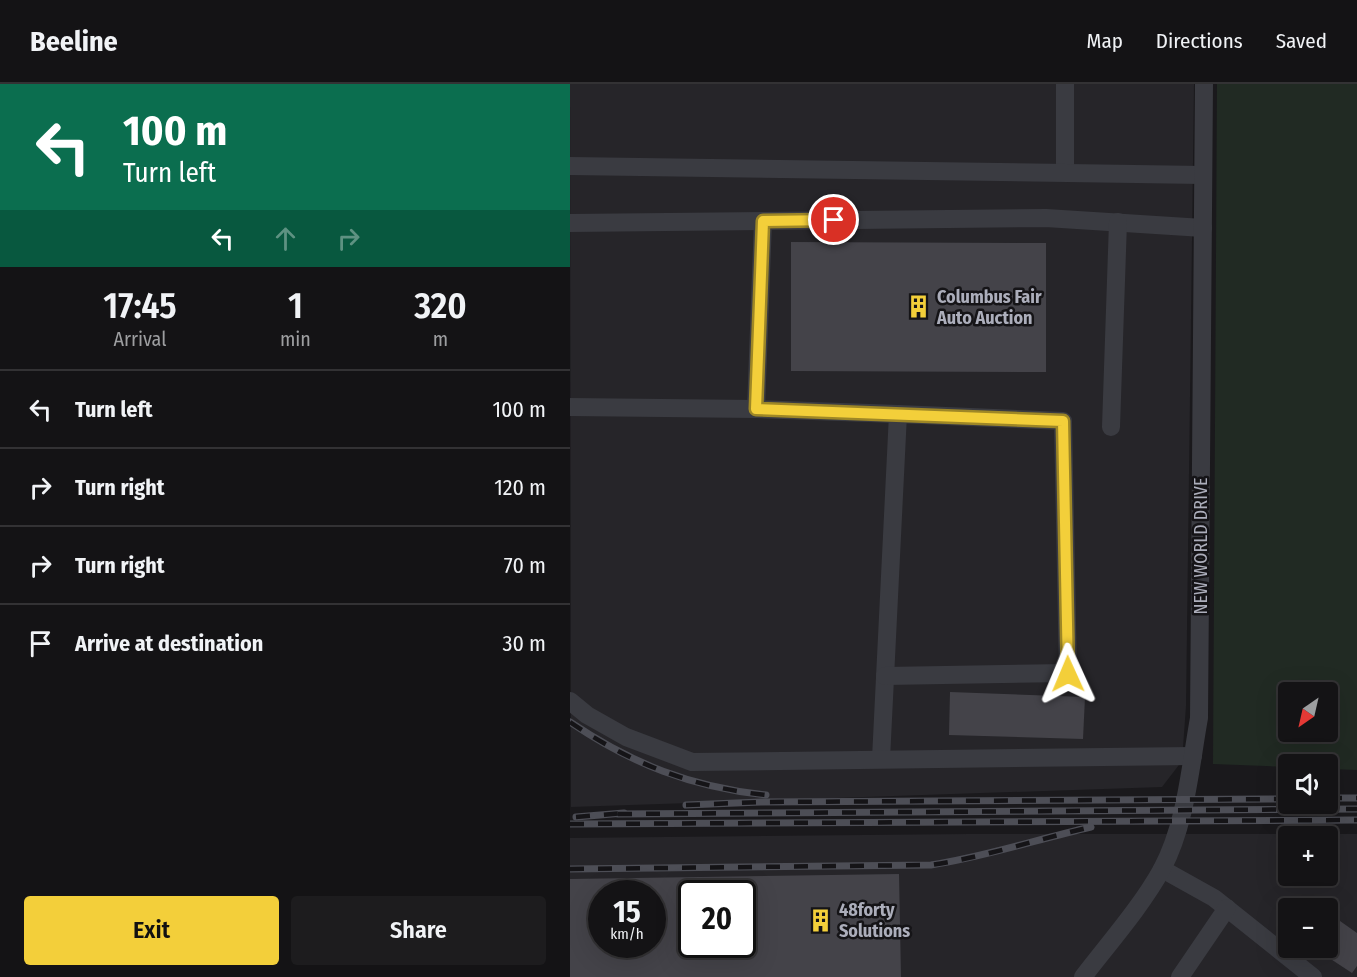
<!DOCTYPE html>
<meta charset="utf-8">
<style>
body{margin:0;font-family:"Fira Sans Condensed",sans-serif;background:#1d1c1e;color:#f1f3f6;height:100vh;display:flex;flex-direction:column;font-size:22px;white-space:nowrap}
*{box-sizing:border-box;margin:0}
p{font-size:20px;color:#9d9ea0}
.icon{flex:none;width:33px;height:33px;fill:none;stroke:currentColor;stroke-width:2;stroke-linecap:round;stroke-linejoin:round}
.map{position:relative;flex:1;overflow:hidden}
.panel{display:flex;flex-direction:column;background:#141315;width:570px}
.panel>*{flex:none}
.hud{background:#0b6e4f;color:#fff;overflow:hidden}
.needle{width:39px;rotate:214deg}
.tools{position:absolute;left:708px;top:598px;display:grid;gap:12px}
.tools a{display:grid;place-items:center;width:60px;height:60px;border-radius:6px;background:#141315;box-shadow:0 6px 24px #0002,0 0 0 2px #333234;font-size:30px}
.speed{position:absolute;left:18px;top:796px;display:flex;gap:12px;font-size:30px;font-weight:700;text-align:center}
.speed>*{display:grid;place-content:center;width:78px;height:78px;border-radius:50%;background:#141315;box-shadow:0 6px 24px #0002,0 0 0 2px #333234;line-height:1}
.speed small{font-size:15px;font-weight:400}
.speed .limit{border:3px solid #111;border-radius:9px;background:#fff;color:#111}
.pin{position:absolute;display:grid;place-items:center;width:51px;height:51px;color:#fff;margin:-26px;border:3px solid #fff;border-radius:50%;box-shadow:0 2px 6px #0007}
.me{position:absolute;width:66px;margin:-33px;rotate:359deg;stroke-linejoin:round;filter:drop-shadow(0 0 4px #0008)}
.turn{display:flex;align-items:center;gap:21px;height:126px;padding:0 24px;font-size:27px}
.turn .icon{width:78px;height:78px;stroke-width:2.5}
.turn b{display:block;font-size:42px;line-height:51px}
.lanes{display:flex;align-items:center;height:57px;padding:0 24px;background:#0003;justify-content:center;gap:30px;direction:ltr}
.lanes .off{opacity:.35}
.eta{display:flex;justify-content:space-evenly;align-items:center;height:102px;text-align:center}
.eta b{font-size:36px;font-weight:600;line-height:42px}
.primary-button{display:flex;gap:12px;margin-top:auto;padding:12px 24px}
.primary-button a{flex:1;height:69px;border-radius:6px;background:#f3cf3a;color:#111;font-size:24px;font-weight:600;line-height:69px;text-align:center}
.primary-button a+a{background:#1d1c1e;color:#f1f3f6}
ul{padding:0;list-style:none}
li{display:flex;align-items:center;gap:18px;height:78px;padding:0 24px;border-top:2px solid #333234}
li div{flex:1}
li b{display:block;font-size:22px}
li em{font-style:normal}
header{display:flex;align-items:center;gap:36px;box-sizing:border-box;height:84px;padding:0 30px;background:#141315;border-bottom:2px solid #333234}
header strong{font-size:28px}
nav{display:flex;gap:33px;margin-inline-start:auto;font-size:21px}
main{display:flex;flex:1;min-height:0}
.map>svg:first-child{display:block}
.built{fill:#262529;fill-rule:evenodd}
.green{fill:#212a23;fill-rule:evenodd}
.building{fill:#444349;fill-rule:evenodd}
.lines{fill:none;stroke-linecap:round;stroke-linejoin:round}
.minor{stroke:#3a3b41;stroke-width:18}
.rail-casing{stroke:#4d4e56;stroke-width:7}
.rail{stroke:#151417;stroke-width:4.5;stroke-dasharray:14;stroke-linecap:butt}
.route-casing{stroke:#9e8726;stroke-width:15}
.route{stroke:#f3cf3a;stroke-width:10}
.labels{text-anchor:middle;stroke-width:5;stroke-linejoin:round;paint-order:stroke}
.poi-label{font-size:18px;font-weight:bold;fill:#acaebb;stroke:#151417;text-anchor:start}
.street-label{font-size:18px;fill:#acaebb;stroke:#151417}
</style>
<header>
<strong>Beeline</strong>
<nav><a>Map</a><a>Directions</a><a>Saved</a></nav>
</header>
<main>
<section class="panel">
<div class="hud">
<div class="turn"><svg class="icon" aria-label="left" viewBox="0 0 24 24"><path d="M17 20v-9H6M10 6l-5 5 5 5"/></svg><div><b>100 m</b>Turn left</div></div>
<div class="lanes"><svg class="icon" aria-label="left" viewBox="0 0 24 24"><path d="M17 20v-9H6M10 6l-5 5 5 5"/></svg><svg class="icon off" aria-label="ahead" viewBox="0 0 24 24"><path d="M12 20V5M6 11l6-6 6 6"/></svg><svg class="icon off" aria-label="right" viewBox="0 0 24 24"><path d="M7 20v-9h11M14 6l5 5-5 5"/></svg></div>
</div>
<div class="eta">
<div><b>17:45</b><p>Arrival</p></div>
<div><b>1</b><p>min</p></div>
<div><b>320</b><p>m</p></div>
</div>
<ul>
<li><svg class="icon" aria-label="left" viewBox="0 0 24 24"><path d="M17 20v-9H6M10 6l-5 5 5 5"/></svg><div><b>Turn left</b></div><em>100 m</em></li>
<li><svg class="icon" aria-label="right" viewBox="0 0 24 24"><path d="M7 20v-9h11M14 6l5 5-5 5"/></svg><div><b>Turn right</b></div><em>120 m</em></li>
<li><svg class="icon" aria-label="right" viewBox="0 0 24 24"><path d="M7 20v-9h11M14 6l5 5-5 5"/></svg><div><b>Turn right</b></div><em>70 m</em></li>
<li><svg class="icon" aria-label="arrive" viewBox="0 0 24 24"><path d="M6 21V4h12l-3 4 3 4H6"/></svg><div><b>Arrive at destination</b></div><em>30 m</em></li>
</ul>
<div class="primary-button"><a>Exit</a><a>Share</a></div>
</section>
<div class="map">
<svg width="787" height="893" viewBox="0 0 787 893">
<rect width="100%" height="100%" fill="#1a191c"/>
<!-- built -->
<g class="built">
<polygon points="0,0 624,0 616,622 612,677 592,703 1,723"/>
<path d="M399,750H787V893H0V754ZM718,753H758V792H718ZM32,810H82V861H32ZM122,810H172V861H122ZM718,825H758V864H718Z"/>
</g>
<!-- green -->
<path class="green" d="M647,0H787V686L758,685V681H718V683L643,680ZM718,609H758V648H718Z"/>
<!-- building -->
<g class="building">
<polygon points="221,158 476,159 476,288 221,287"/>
<polygon points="380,608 515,613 513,655 379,651"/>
<path d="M329,790L331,893H0V795ZM32,810H82V861H32ZM122,810H172V861H122Z"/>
<polygon points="770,837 787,849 787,882 782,889 750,868 752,864 758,864 758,856"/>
</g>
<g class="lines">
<!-- minor -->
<g class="minor">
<polyline points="495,0 495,88"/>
<polyline points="0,82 633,91"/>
<polyline points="193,137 186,325 328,330 311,675"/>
<polyline points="0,139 476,134 633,144"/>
<polyline points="0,323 186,325"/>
<polyline points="541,343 548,138"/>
<polyline points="315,592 498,589 493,337 328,330"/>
<polyline points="0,617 17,631 56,653 122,678 623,672"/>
<polyline points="592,785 644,814 743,893"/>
<path d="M513,893C539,859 571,823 592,785C616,740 620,684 629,634L634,0"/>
<polyline points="610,893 657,824"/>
</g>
<defs>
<g id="rail">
<path d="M0,638C62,680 121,703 196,711"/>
<polyline points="758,714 787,714"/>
<polyline points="116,721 191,718 718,715"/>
<polyline points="48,730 787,725"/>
<polyline points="6,733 54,729"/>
<polyline points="0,740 787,736"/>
<path d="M0,785L361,781C415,773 468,755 521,743"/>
</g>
</defs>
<!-- rail casing -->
<use href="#rail" class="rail-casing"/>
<!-- rail -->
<use href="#rail" class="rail"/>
</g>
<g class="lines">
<defs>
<polyline id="route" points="264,136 193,137 186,325 493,337 498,590"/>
</defs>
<!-- route casing -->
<use href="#route" class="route-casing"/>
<!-- route -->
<use href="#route" class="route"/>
</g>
<!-- icons -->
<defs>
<symbol id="building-bare" viewBox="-9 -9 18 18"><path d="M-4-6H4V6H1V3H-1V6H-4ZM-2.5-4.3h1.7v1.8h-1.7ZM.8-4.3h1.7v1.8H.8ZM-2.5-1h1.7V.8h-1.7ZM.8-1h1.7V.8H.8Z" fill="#f3cf3a" stroke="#151417" stroke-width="2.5" paint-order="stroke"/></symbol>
</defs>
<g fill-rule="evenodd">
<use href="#building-bare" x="332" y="206" width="33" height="33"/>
<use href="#building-bare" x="234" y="820" width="33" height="33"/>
</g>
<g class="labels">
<!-- poi labels -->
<g class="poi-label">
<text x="367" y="219">Columbus Fair<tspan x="367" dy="21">Auto Auction</tspan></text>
<text x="269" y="832">48forty<tspan x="269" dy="21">Solutions</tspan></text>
</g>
<!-- street labels -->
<g class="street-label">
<text transform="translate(631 462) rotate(-90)" y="6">NEW WORLD DRIVE</text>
</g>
</g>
</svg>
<div class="tools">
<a><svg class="needle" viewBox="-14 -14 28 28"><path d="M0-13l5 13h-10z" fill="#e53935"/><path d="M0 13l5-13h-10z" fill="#9d9ea0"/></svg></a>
<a><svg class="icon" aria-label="sound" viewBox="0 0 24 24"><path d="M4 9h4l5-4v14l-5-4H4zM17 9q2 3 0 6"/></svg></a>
<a>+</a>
<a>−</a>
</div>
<div class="speed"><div>15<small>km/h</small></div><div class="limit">20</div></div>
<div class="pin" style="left:264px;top:136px;background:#d93025"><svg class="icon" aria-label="arrive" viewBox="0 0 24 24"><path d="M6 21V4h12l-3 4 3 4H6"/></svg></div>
<svg class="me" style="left:498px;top:590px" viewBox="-20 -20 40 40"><path d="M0-17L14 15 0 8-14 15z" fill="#f3cf3a" stroke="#fff" stroke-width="4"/></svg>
</div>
</main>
